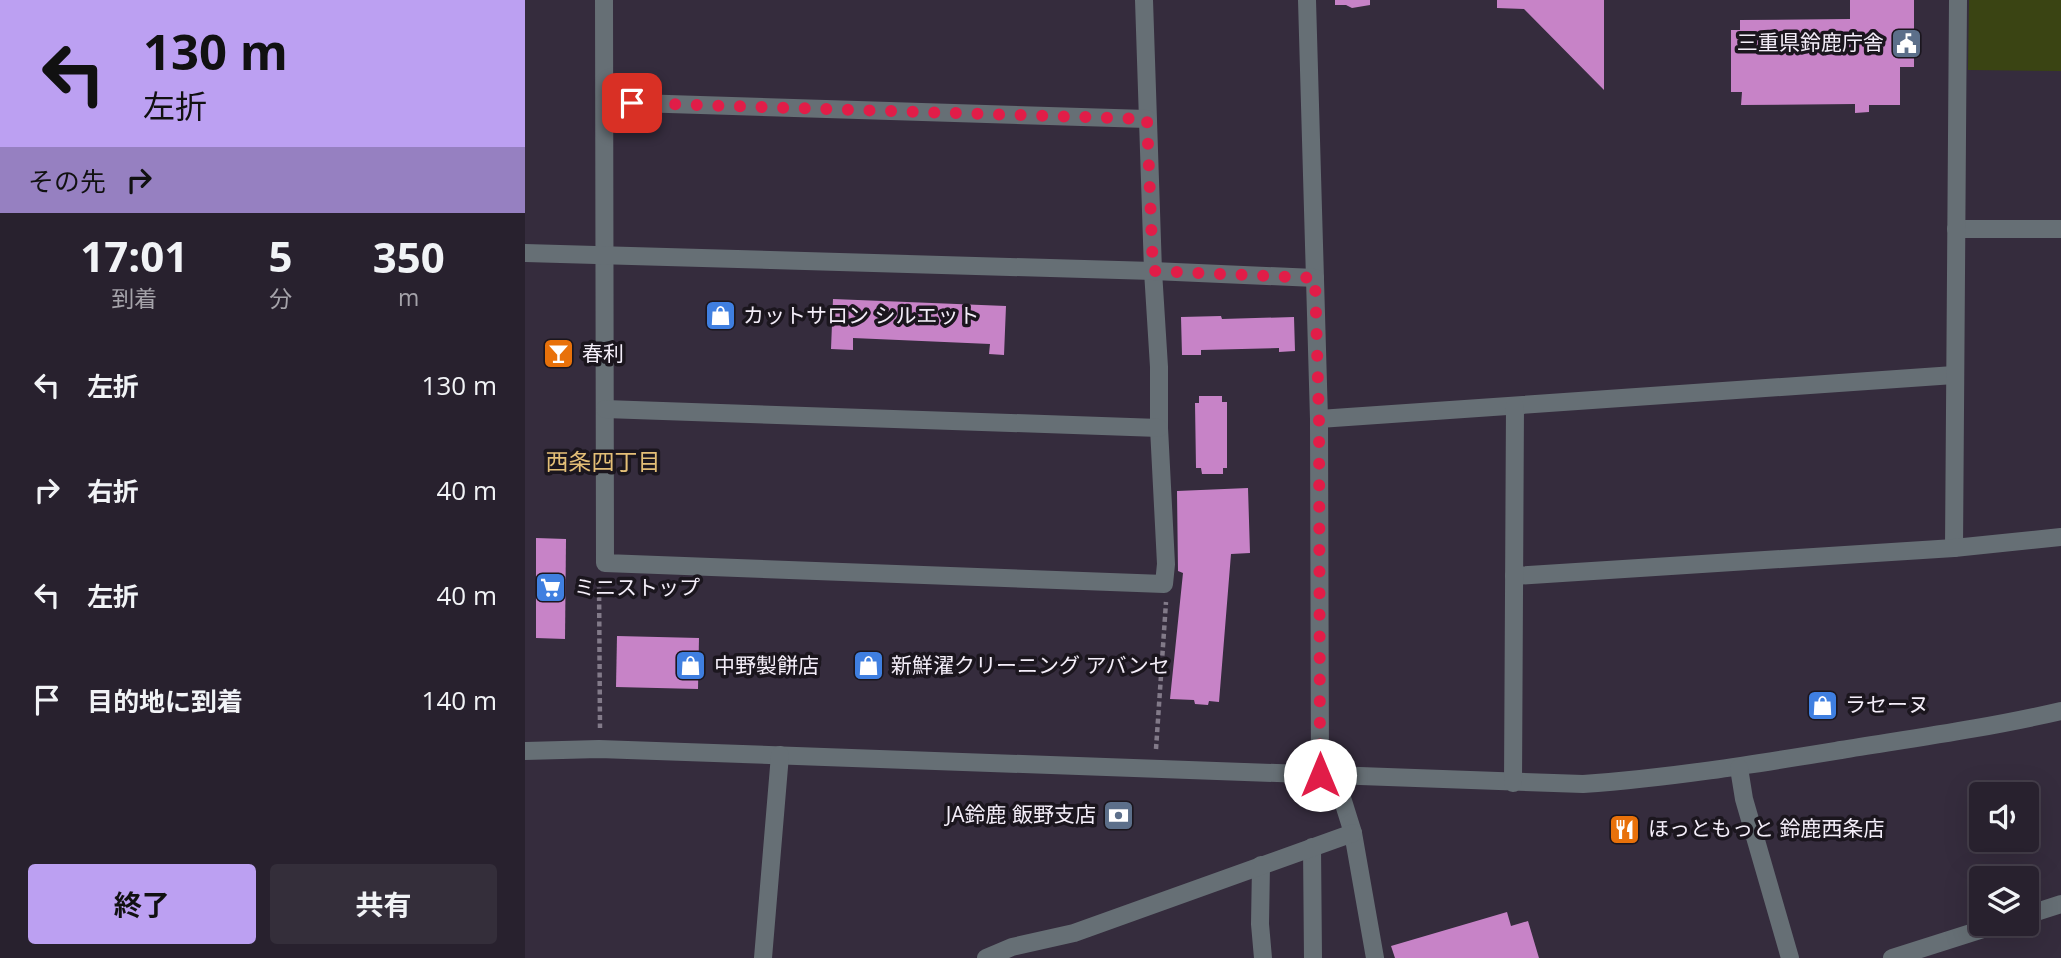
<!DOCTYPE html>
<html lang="ja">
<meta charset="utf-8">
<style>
body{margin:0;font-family:"Open Sans","Noto Sans JP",sans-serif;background:#342e3a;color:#f1f3f6;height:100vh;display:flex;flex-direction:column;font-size:26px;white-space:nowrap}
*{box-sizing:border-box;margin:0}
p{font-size:23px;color:#a5a3aa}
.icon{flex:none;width:38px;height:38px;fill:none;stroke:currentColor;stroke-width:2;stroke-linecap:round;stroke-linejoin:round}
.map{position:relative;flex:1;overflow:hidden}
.side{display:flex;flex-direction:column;background:#28212e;width:525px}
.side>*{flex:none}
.hud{background:#bca0f2;color:#111;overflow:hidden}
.buttons{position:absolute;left:1444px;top:782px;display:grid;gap:14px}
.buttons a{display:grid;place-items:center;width:70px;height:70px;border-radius:7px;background:#28212e;box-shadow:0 7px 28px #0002,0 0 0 2px #443e4a;font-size:35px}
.pin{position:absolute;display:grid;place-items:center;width:60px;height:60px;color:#fff;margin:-30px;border-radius:14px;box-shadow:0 4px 10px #0006}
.me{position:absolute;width:77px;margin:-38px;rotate:0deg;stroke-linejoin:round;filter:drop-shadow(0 0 5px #0008)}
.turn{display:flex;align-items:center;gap:24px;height:147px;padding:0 28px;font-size:32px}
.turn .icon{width:91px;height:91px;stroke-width:2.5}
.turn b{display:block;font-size:49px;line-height:60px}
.then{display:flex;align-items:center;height:66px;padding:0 28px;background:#0003;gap:14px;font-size:26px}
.eta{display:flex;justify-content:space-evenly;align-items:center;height:119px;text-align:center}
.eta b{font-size:42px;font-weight:700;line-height:49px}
.cta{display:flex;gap:14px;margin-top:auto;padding:14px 28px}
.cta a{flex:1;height:80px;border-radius:7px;background:#bca0f2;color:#111;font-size:28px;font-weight:700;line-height:80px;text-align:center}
.cta a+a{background:#342e3a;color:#f1f3f6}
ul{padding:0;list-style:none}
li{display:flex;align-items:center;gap:21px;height:105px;padding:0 28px}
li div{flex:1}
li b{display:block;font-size:26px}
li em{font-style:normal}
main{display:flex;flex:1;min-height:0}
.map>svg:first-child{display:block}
.green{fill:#3a4413}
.building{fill:#c783c7}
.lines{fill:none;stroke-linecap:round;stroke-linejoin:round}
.path{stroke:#827a89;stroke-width:4.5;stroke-dasharray:5 3.5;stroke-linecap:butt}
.minor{stroke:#666f75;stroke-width:18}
.route{stroke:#e11d48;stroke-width:12;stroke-dasharray:0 21.6}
.labels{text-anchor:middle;stroke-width:7;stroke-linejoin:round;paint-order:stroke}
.poi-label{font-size:21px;fill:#f4eef9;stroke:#1b161e;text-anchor:start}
.neighbourhood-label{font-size:23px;fill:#e4bf77;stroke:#1b161e}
</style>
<main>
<section class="side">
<div class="hud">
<div class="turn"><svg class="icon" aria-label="left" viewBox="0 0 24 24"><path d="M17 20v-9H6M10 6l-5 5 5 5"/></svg><div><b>130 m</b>左折</div></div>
<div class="then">その先<svg class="icon" aria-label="right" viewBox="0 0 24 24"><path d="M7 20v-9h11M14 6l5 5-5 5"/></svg></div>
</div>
<div class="eta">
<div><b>17:01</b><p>到着</p></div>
<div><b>5</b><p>分</p></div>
<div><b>350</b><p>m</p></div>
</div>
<ul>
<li><svg class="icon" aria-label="left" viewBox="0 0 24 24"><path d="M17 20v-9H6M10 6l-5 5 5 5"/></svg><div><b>左折</b></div><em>130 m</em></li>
<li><svg class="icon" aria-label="right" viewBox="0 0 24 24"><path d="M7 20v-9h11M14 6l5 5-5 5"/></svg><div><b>右折</b></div><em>40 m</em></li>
<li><svg class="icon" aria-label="left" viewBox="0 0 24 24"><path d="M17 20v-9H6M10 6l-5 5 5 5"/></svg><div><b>左折</b></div><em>40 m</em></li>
<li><svg class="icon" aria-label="arrive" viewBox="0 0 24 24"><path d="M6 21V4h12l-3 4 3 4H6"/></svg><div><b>目的地に到着</b></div><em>140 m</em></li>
</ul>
<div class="cta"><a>終了</a><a>共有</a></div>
</section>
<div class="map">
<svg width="1536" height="958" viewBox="0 0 1536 958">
<rect width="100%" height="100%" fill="#352c3d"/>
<!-- green -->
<polygon class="green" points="1444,0 1536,0 1536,71 1443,70"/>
<!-- building -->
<g class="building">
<polygon points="810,0 845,0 845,5 827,8 821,5 810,5"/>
<polygon points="972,0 1079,0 1079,90 999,9 972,8"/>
<polygon points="1325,0 1389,0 1389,67 1375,67 1375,105 1344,105 1344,112 1330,113 1330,104 1216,105 1217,92 1206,92 1206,30 1215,30 1215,20 1325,19"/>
<polygon points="308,299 481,306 479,355 464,354 465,344 328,338 328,350 306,349"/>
<polygon points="696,316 697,319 769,317 770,351 754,352 754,348 676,350 676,355 657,355 656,317"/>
<polygon points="674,396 697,396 697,402 702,402 702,468 698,468 698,474 677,474 676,468 671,468 670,403 674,403"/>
<polygon points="723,488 725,553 706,554 694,702 684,701 683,705 670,704 669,700 645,699 658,573 653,571 652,491"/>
<polygon points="11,538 41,539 40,639 11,638"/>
<polygon points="92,636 174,638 173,689 91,687"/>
<polygon points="982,912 986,926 1003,921 1014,958 870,958 866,946"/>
</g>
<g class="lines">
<!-- path -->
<g class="path">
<polyline points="74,579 75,728"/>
<polyline points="631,749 641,602"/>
</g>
<!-- minor -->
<g class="minor">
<polyline points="79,0 80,563 639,584 641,564 634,428 634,367 628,271 619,0"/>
<polyline points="782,0 794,419 795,775 818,801 828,833 850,958"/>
<polyline points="80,102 622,119"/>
<polyline points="1431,229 1536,229"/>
<polyline points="0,253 628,271 790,278"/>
<polyline points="80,409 634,428"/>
<polyline points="794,419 1429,375"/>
<polyline points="1429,548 1433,0"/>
<polyline points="989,576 1429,548 1536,537"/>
<path d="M0,751L74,749L1058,784C1145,778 1230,764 1316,750C1390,738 1463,728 1536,711"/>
<polyline points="1214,768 1219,799 1265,958"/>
<polyline points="988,783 990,406"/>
<polyline points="787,847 788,958"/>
<polyline points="736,865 735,924 738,958"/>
<polyline points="1502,915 1536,904"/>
<polyline points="238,958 255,755"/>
<polyline points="461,958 487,947 549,933 828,833"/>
<polyline points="1367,958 1474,924"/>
</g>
</g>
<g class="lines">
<!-- route -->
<polyline class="route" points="107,103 622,119 628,271 790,278 794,419 795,775"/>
</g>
<!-- icons -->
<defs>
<symbol id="civic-square" viewBox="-11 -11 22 22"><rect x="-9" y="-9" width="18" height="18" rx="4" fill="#5c6f8a" stroke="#1b161e"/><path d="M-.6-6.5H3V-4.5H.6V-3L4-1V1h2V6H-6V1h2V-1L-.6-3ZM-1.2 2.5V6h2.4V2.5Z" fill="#fff"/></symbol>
<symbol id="shop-square" viewBox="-11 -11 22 22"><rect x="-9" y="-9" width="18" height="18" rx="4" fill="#3f7fe0" stroke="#1b161e"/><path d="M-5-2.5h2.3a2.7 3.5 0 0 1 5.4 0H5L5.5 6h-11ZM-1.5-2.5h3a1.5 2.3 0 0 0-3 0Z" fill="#fff"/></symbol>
<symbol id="bar-square" viewBox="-11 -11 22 22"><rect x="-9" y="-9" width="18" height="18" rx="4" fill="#e8710a" stroke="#1b161e"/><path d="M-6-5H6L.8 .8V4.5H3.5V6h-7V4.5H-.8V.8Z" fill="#fff"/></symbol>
<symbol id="supermarket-square" viewBox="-11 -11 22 22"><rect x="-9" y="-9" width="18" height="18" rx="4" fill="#3f7fe0" stroke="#1b161e"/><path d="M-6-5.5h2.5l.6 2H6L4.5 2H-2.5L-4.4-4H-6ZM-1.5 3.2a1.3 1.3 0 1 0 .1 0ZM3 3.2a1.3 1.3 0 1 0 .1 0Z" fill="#fff"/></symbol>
<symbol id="bank-square" viewBox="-11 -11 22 22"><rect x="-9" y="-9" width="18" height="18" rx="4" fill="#5c6f8a" stroke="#1b161e"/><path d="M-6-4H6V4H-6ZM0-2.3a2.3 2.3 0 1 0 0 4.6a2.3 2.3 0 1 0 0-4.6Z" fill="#fff"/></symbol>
<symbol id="restaurant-square" viewBox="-11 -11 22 22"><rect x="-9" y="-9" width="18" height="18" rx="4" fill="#e8710a" stroke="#1b161e"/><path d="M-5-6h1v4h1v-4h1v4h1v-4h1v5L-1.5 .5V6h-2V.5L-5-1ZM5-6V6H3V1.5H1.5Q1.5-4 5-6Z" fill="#fff"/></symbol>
</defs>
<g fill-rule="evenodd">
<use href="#civic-square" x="1364" y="26" width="35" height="35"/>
<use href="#shop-square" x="178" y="298" width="35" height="35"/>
<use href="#bar-square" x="16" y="336" width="35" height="35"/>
<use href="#supermarket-square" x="8" y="570" width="35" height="35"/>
<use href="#shop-square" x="148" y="648" width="35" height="35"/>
<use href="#shop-square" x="326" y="648" width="35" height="35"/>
<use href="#shop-square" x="1280" y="688" width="35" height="35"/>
<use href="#bank-square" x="576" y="798" width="35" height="35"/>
<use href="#restaurant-square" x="1082" y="812" width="35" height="35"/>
</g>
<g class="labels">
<!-- poi labels -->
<g class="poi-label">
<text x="1359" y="50" text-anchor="end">三重県鈴鹿庁舎</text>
<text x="218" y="323">カットサロン シルエット</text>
<text x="57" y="361">春利</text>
<text x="49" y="595">ミニストップ</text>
<text x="189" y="673">中野製餅店</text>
<text x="366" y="673">新鮮濯クリーニング アバンセ</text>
<text x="1320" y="712">ラセーヌ</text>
<text x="571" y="822" text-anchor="end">JA鈴鹿 飯野支店</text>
<text x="1123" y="836">ほっともっと 鈴鹿西条店</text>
</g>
<!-- neighbourhood labels -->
<g class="neighbourhood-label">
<text x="78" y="470">西条四丁目</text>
</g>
</g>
</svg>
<div class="buttons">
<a><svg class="icon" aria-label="sound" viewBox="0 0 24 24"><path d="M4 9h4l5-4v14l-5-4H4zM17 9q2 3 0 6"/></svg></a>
<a><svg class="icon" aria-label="layers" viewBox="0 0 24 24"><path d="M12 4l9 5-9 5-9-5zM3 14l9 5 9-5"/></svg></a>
</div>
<div class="pin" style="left:107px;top:103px;background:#d93025"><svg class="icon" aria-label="arrive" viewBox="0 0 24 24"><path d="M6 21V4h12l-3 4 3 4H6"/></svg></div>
<svg class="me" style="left:795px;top:775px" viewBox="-20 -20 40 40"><circle r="19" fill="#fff"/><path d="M0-13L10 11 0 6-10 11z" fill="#e11d48"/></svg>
</div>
</main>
